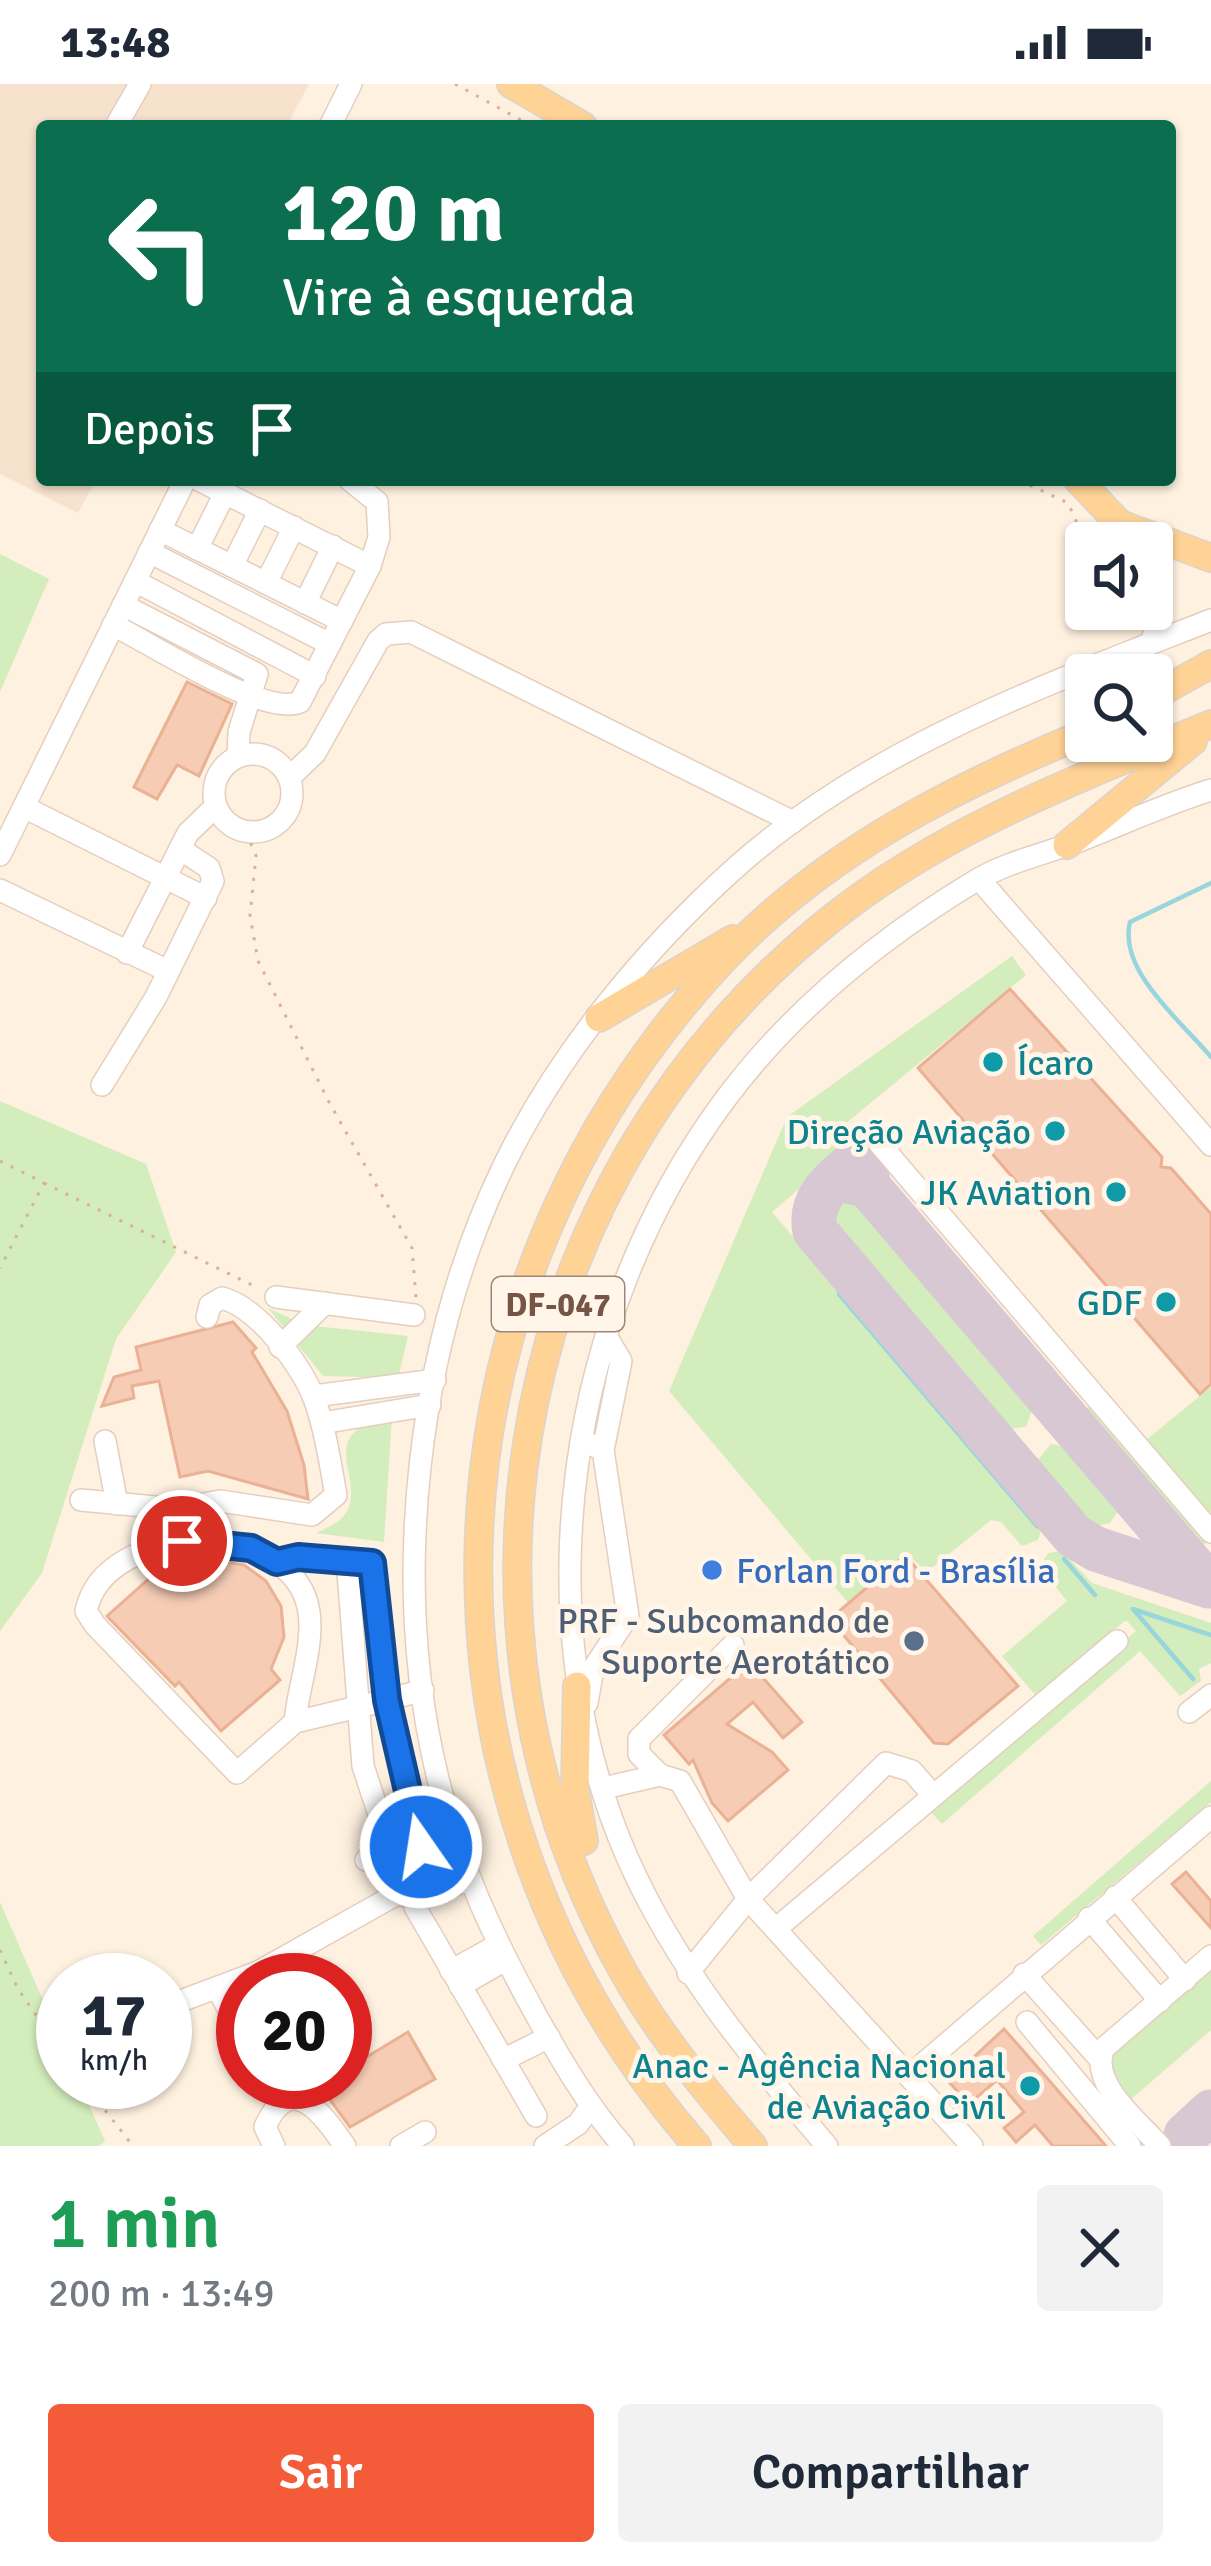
<!DOCTYPE html>
<html lang="pt">
<meta charset="utf-8">
<style>
body{margin:0;font-family:Signika,sans-serif;background:#f2f2f3;color:#1f2937;height:100vh;display:flex;flex-direction:column;font-size:45px;white-space:nowrap}
*{box-sizing:border-box;margin:0}
p{font-size:39px;color:#747a83}
.icon{flex:none;width:66px;height:66px;fill:none;stroke:currentColor;stroke-width:2;stroke-linecap:round;stroke-linejoin:round}
.map{position:relative;height:2062px;overflow:hidden}
.sheet{display:flex;flex-direction:column;background:#fff;flex:1}
.sheet>*{flex:none}
.top-card{position:absolute;left:36px;top:36px;width:1140px;height:366px;border-radius:12px;box-shadow:0 3px 9px #0004;background:#0b6e4f;color:#fff;overflow:hidden}
.fabs{position:absolute;left:1065px;top:438px;display:grid;gap:24px}
.fabs a{display:grid;place-items:center;width:108px;height:108px;border-radius:12px;background:#fff;box-shadow:0 3px 9px #0004;font-size:60px}
.speed{position:absolute;left:36px;top:1869px;display:flex;gap:24px;font-size:60px;font-weight:700;text-align:center}
.speed>*{display:grid;place-content:center;width:156px;height:156px;border-radius:50%;background:#fff;box-shadow:0 3px 9px #0004;line-height:1}
.speed small{font-size:30px;font-weight:400}
.speed .limit{border:18px solid #d22;background:#fff;color:#111}
.pin{position:absolute;display:grid;place-items:center;width:102px;height:102px;color:#fff;margin:-51px;border:6px solid #fff;border-radius:50%;box-shadow:0 3px 12px #0007}
.me{position:absolute;width:132px;margin:-66px;rotate:347deg;stroke-linejoin:round;filter:drop-shadow(0 0 9px #0008)}
.turn{display:flex;align-items:center;gap:42px;height:252px;padding:0 48px;font-size:54px}
.turn .icon{width:156px;height:156px;stroke-width:2.5}
.turn b{display:block;font-size:84px;line-height:102px}
.then{display:flex;align-items:center;height:114px;padding:0 48px;background:#0003;gap:24px;font-size:45px}
.round{display:grid;place-items:center;flex:none;width:126px;height:126px;border-radius:12px;background:#f2f2f3}
.head{display:flex;align-items:center;justify-content:space-between;height:204px;padding:0 48px}
h1{font-size:72px;font-weight:600;line-height:90px;color:#1e9e55}
.cta{display:flex;gap:24px;margin-top:auto;padding:24px 48px}
.cta a{flex:1;height:138px;border-radius:12px;background:#f45b39;color:#fff;font-size:48px;font-weight:600;line-height:138px;text-align:center}
.cta a+a{background:#f2f2f3;color:#1f2937}
.status{display:flex;justify-content:space-between;align-items:center;height:84px;padding:0 60px;background:#fff;direction:ltr}
.status svg{height:33px;fill:currentColor}
.map>svg:first-child{display:block}
.residential{fill:#f7e2ce}
.green{fill:#d3edbd}
.lines{fill:none;stroke-linecap:round;stroke-linejoin:round}
.stream{stroke:#98d5dc;stroke-width:4.5}
.taxiway{stroke:#d8c8d4;stroke-width:45}
.building{fill:#f6ccb5;stroke:#eab194;stroke-width:3}
.minor-casing{stroke:#e5cebe;stroke-width:24}
.major-casing{stroke:#dcd3cf;stroke-width:30}
.path{stroke:#dbaf98;stroke-width:3;stroke-dasharray:3 9;stroke-linecap:butt}
.minor{stroke:#fff;stroke-width:21}
.major{stroke:#ffd396;stroke-width:27}
.route-casing{stroke:#114b97;stroke-width:30}
.route{stroke:#1a73e8;stroke-width:21}
.culture-dot{fill:#0f9aa8;stroke:#fff5e8;stroke-width:4.5}
.shop-dot{fill:#3f7fe0;stroke:#fff5e8;stroke-width:4.5}
.service-dot{fill:#5c6f8a;stroke:#fff5e8;stroke-width:4.5}
.labels{text-anchor:middle;stroke-width:10;stroke-linejoin:round;paint-order:stroke}
.shield{fill:#fff5e8;stroke:#a08576;stroke-width:3}
.shield-label{font-size:33px;font-weight:bold;fill:#775545}
.culture-label{font-size:36px;fill:#0d838f;stroke:#fff5e8;text-anchor:end}
.shop-label{font-size:36px;fill:#366cbe;stroke:#fff5e8;text-anchor:start}
.service-label{font-size:36px;fill:#4e5e75;stroke:#fff5e8;text-anchor:end}
</style>
<div class="status"><b>13:48</b><svg viewBox="0 0 49 12"><path d="M0 12V9h3v3zM5 12V6h3v6zM10 12V3h3v9zM15 12V0h3v12zM26 1h20v11H26zM47 4h2v5h-2z"/></svg></div>
<div class="map">
<svg width="1211" height="2062" viewBox="0 0 1211 2062">
<rect width="100%" height="100%" fill="#fef1e0"/>
<!-- residential -->
<polygon class="residential" points="0,0 309,0 287,42 42,42 42,396 96,396 78,429 0,390"/>
<!-- green -->
<g class="green">
<polygon points="0,470 49,495 0,608"/>
<polygon points="1012,872 1026,891 834,1049 847,1064 772,1128 1042,1443 1038,1456 1022,1462 1001,1438 991,1436 927,1488 908,1471 849,1520 669,1307 787,1033"/>
<polygon points="0,1017 146,1080 176,1168 116,1255 42,1489 0,1547"/>
<polygon points="847,1116 868,1125 1017,1298 1032,1326 1026,1343 999,1346 979,1331 830,1148 829,1134"/>
<polygon points="268,1224 305,1241 408,1252 398,1294 323,1292"/>
<polygon points="1211,1303 1211,1427 1209,1429 1145,1357"/>
<polygon points="1089,1323 1206,1458 1202,1463 1187,1456 1088,1345 1080,1332"/>
<path d="M392,1332L384,1458L316,1449C323,1445 335,1441 341,1435C375,1401 305,1350 392,1332Z"/>
<path d="M1051,1360C1080,1362 1112,1397 1119,1426L1110,1439L1084,1444L1053,1412L1036,1378Z"/>
<polygon points="1062,1467 1092,1499 1211,1539 1211,1579 1199,1585 1201,1597 1180,1612 1140,1567 942,1740 930,1727 1136,1547 1126,1536 1036,1612 1002,1572 1067,1517 1040,1483 1048,1469"/>
<polygon points="1211,1697 1211,1718 1041,1861 1033,1852"/>
<polygon points="0,1818 63,1962 63,1998 79,1998 105,2057 99,2062 0,2062"/>
<polygon points="1211,1881 1211,1946 1129,2017 1111,1998 1108,1972"/>
</g>
<g class="lines">
<!-- stream -->
<g class="stream">
<path d="M1211,799L1130,838C1118,887 1182,938 1211,973"/>
<polyline points="839,1210 1037,1442"/>
<polyline points="1064,1475 1095,1511"/>
<polyline points="1193,1595 1133,1525 1211,1551"/>
</g>
<!-- taxiway -->
<g class="taxiway">
<polyline points="841,1096 867,1101 1208,1500"/>
<path d="M867,1101V1068C842,1090 807,1110 815,1147L1074,1452L1096,1465L1209,1502"/>
<polyline points="1186,2051 1211,2028"/>
</g>
</g>
<!-- building -->
<g class="building">
<polygon points="187,598 232,620 199,692 177,681 157,715 134,703"/>
<polygon points="1010,905 1162,1073 1161,1083 1171,1084 1211,1130 1211,1300 1200,1310 918,984"/>
<polygon points="233,1238 256,1264 252,1268 287,1327 304,1381 308,1415 208,1387 180,1393 159,1297 132,1302 134,1314 102,1322 114,1293 141,1286 136,1263"/>
<polygon points="905,1471 1018,1602 948,1660 934,1659 830,1535"/>
<polygon points="170,1476 185,1485 214,1476 244,1481 266,1497 281,1522 284,1553 271,1585 280,1596 221,1647 179,1598 175,1602 107,1532"/>
<polygon points="749,1578 802,1638 783,1654 753,1618 727,1640 772,1668 788,1686 728,1737 712,1719 693,1676 689,1680 664,1651"/>
<polygon points="1186,1788 1211,1817 1211,1844 1172,1800"/>
<polygon points="1004,1945 1027,1971 1106,2062 1053,2062 1035,2041 1016,2058 1004,2044 1024,2028 997,1996 969,2020 948,1997"/>
<polygon points="408,1948 435,1995 350,2043 317,1998 345,1998 345,1986"/>
</g>
<g class="lines">
<defs>
<g id="minor">
<polyline points="116,42 140,0"/>
<polyline points="330,42 351,0"/>
<polyline points="199,396 370,482"/>
<polyline points="160,446 342,537"/>
<polyline points="197,465 225,409"/>
<polyline points="149,468 330,560"/>
<polyline points="232,482 260,426"/>
<polyline points="135,497 315,592"/>
<polyline points="266,499 294,443"/>
<polyline points="305,519 333,462"/>
<polyline points="123,521 257,590 239,648 238,672"/>
<path d="M113,541C150,559 265,634 300,618L370,482L379,453L377,418L350,396"/>
<polyline points="1151,559 1160,530 1152,487"/>
<circle cx="253" cy="709" r="39"/>
<polyline points="289,694 315,669 378,557 386,550 411,548 793,738"/>
<polyline points="24,723 206,814"/>
<polyline points="0,771 185,396"/>
<polyline points="979,795 1211,1061"/>
<polyline points="0,806 168,887"/>
<polyline points="127,869 188,749 216,722"/>
<polyline points="102,1001 156,913 213,797 209,784 180,765"/>
<polyline points="879,1059 1211,1448"/>
<polyline points="276,1213 414,1231"/>
<polyline points="280,1263 325,1219"/>
<polyline points="314,1312 435,1296"/>
<polyline points="322,1339 430,1321"/>
<polyline points="105,1357 117,1420"/>
<polyline points="583,1357 603,1366 628,1532 593,1585 587,1619"/>
<polyline points="603,1366 621,1277 606,1252"/>
<path d="M81,1416L176,1425L220,1417L312,1431L336,1411C330,1380 326,1347 315,1317C302,1282 259,1224 222,1214L210,1221L207,1233"/>
<polyline points="277,1478 347,1475 363,1682 392,1770 366,1776"/>
<polyline points="1189,1628 1211,1611"/>
<path d="M295,1638C298,1603 314,1563 309,1528C295,1433 105,1436 86,1527L95,1541L237,1689L295,1638L387,1616L372,1479L347,1475"/>
<polyline points="660,1691 639,1670 639,1655 733,1561"/>
<polyline points="604,1704 660,1691 680,1697 748,1815 972,2062"/>
<polyline points="392,1770 421,1763 387,1616 423,1606"/>
<polyline points="469,1796 416,1814 415,1823 536,2032"/>
<polyline points="1115,1813 1185,1896"/>
<polyline points="1089,1834 1160,1917"/>
<polyline points="778,1843 1117,1557"/>
<polyline points="451,1887 496,1862"/>
<polyline points="688,1889 748,1815 886,1679 912,1687 931,1709"/>
<polyline points="1024,1890 1099,1974"/>
<polyline points="460,1902 505,1876"/>
<polyline points="218,1905 243,1954"/>
<polyline points="165,1923 258,1888 397,1810 416,1814"/>
<polyline points="1027,1938 1130,2062"/>
<polyline points="503,1976 549,1953"/>
<polyline points="909,1992 1211,1733"/>
<path d="M274,2062L265,2043C291,1984 324,2032 345,2062"/>
<polyline points="401,2062 425,2048"/>
<polyline points="545,2062 578,2040 591,2022"/>
<path d="M623,2062C588,2022 561,1976 536,1931C494,1855 459,1780 438,1695C390,1498 416,1262 505,1079C559,969 643,867 734,785C869,664 1045,601 1211,536"/>
<path d="M827,2062C749,1971 676,1884 627,1773C521,1529 568,1228 724,1017C790,928 881,854 975,797C1007,778 1041,771 1076,758C1121,741 1165,720 1211,706"/>
<path d="M1160,2062C1139,2038 1088,1999 1104,1964L1211,1872"/>
</g>
<g id="major">
<polyline points="511,0 583,42"/>
<polyline points="1078,396 1120,440 1211,474"/>
<polyline points="1152,613 1211,580"/>
<polyline points="1067,761 1193,657"/>
<polyline points="599,934 733,855"/>
<polyline points="577,1602 575,1706 584,1757"/>
<path d="M697,2062C393,1713 409,1208 726,873C826,768 954,703 1086,649"/>
<path d="M753,2062C705,2006 659,1951 623,1887C423,1532 515,1087 831,835C943,745 1080,694 1211,640"/>
</g>
</defs>
<!-- minor casing -->
<use href="#minor" class="minor-casing"/>
<!-- major casing -->
<use href="#major" class="major-casing"/>
<!-- path -->
<g class="path">
<polyline points="455,0 532,42"/>
<polyline points="1019,396 1068,419 1086,459"/>
<polyline points="1117,525 1127,547"/>
<polyline points="246,748 256,772 250,831 258,877 330,1020 412,1164 416,1214"/>
<polyline points="0,1077 44,1099 0,1184"/>
<polyline points="44,1099 258,1204"/>
<polyline points="0,1866 18,1905 63,1970"/>
<polyline points="83,1998 133,2062"/>
</g>
<!-- minor -->
<use href="#minor" class="minor"/>
<!-- major -->
<use href="#major" class="major"/>
</g>
<g class="lines">
<defs>
<polyline id="route" points="182,1457 251,1464 277,1478 298,1473 372,1479 387,1616 421,1763"/>
</defs>
<!-- route casing -->
<use href="#route" class="route-casing"/>
<!-- route -->
<use href="#route" class="route"/>
</g>
<!-- markers -->
<g class="culture-dot">
<circle cx="993" cy="978" r="12"/>
<circle cx="1055" cy="1047" r="12"/>
<circle cx="1116" cy="1108" r="12"/>
<circle cx="1166" cy="1218" r="12"/>
<circle cx="1030" cy="2002" r="12"/>
</g>
<circle class="shop-dot" cx="712" cy="1486" r="12"/>
<circle class="service-dot" cx="914" cy="1557" r="12"/>
<g class="labels">
<!-- shield labels -->
<rect class="shield" x="492" y="1193" width="132" height="54" rx="9"/>
<g class="shield-label">
<text x="558" y="1232">DF-047</text>
</g>
<!-- culture labels -->
<g class="culture-label">
<text x="1017" y="991" text-anchor="start">Ícaro</text>
<text x="1031" y="1060">Direção Aviação</text>
<text x="1092" y="1121">JK Aviation</text>
<text x="1142" y="1231">GDF</text>
<text x="1006" y="1994">Anac - Agência Nacional<tspan x="1006" dy="41">de Aviação Civil</tspan></text>
</g>
<!-- shop labels -->
<g class="shop-label">
<text x="736" y="1499">Forlan Ford - Brasília</text>
</g>
<!-- service labels -->
<g class="service-label">
<text x="890" y="1549">PRF - Subcomando de<tspan x="890" dy="41">Suporte Aerotático</tspan></text>
</g>
</g>
</svg>
<div class="fabs">
<a><svg class="icon" aria-label="sound" viewBox="0 0 24 24"><path d="M4 9h4l5-4v14l-5-4H4zM17 9q2 3 0 6"/></svg></a>
<a><svg class="icon" aria-label="search" viewBox="0 0 24 24"><circle cx="10" cy="10" r="6"/><path d="M15 15l6 6"/></svg></a>
</div>
<div class="speed"><div>17<small>km/h</small></div><div class="limit">20</div></div>
<div class="pin" style="left:182px;top:1457px;background:#d93025"><svg class="icon" aria-label="arrive" viewBox="0 0 24 24"><path d="M6 21V4h12l-3 4 3 4H6"/></svg></div>
<svg class="me" style="left:421px;top:1763px" viewBox="-20 -20 40 40"><circle r="17" fill="#1a73e8" stroke="#fff" stroke-width="3"/><path d="M0-11L8 9 0 5-8 9z" fill="#fff"/></svg>
<div class="top-card">
<div class="turn"><svg class="icon" aria-label="left" viewBox="0 0 24 24"><path d="M17 20v-9H6M10 6l-5 5 5 5"/></svg><div><b>120 m</b>Vire à esquerda</div></div>
<div class="then">Depois<svg class="icon" aria-label="arrive" viewBox="0 0 24 24"><path d="M6 21V4h12l-3 4 3 4H6"/></svg></div>
</div>
</div>
<section class="sheet">
<div class="head"><div><h1>1 min</h1><p>200 m · 13:49</p></div><a class="round"><svg class="icon" aria-label="close" viewBox="0 0 24 24"><path d="M6 6l12 12M18 6L6 18"/></svg></a></div>
<div class="cta"><a>Sair</a><a>Compartilhar</a></div>
</section>
